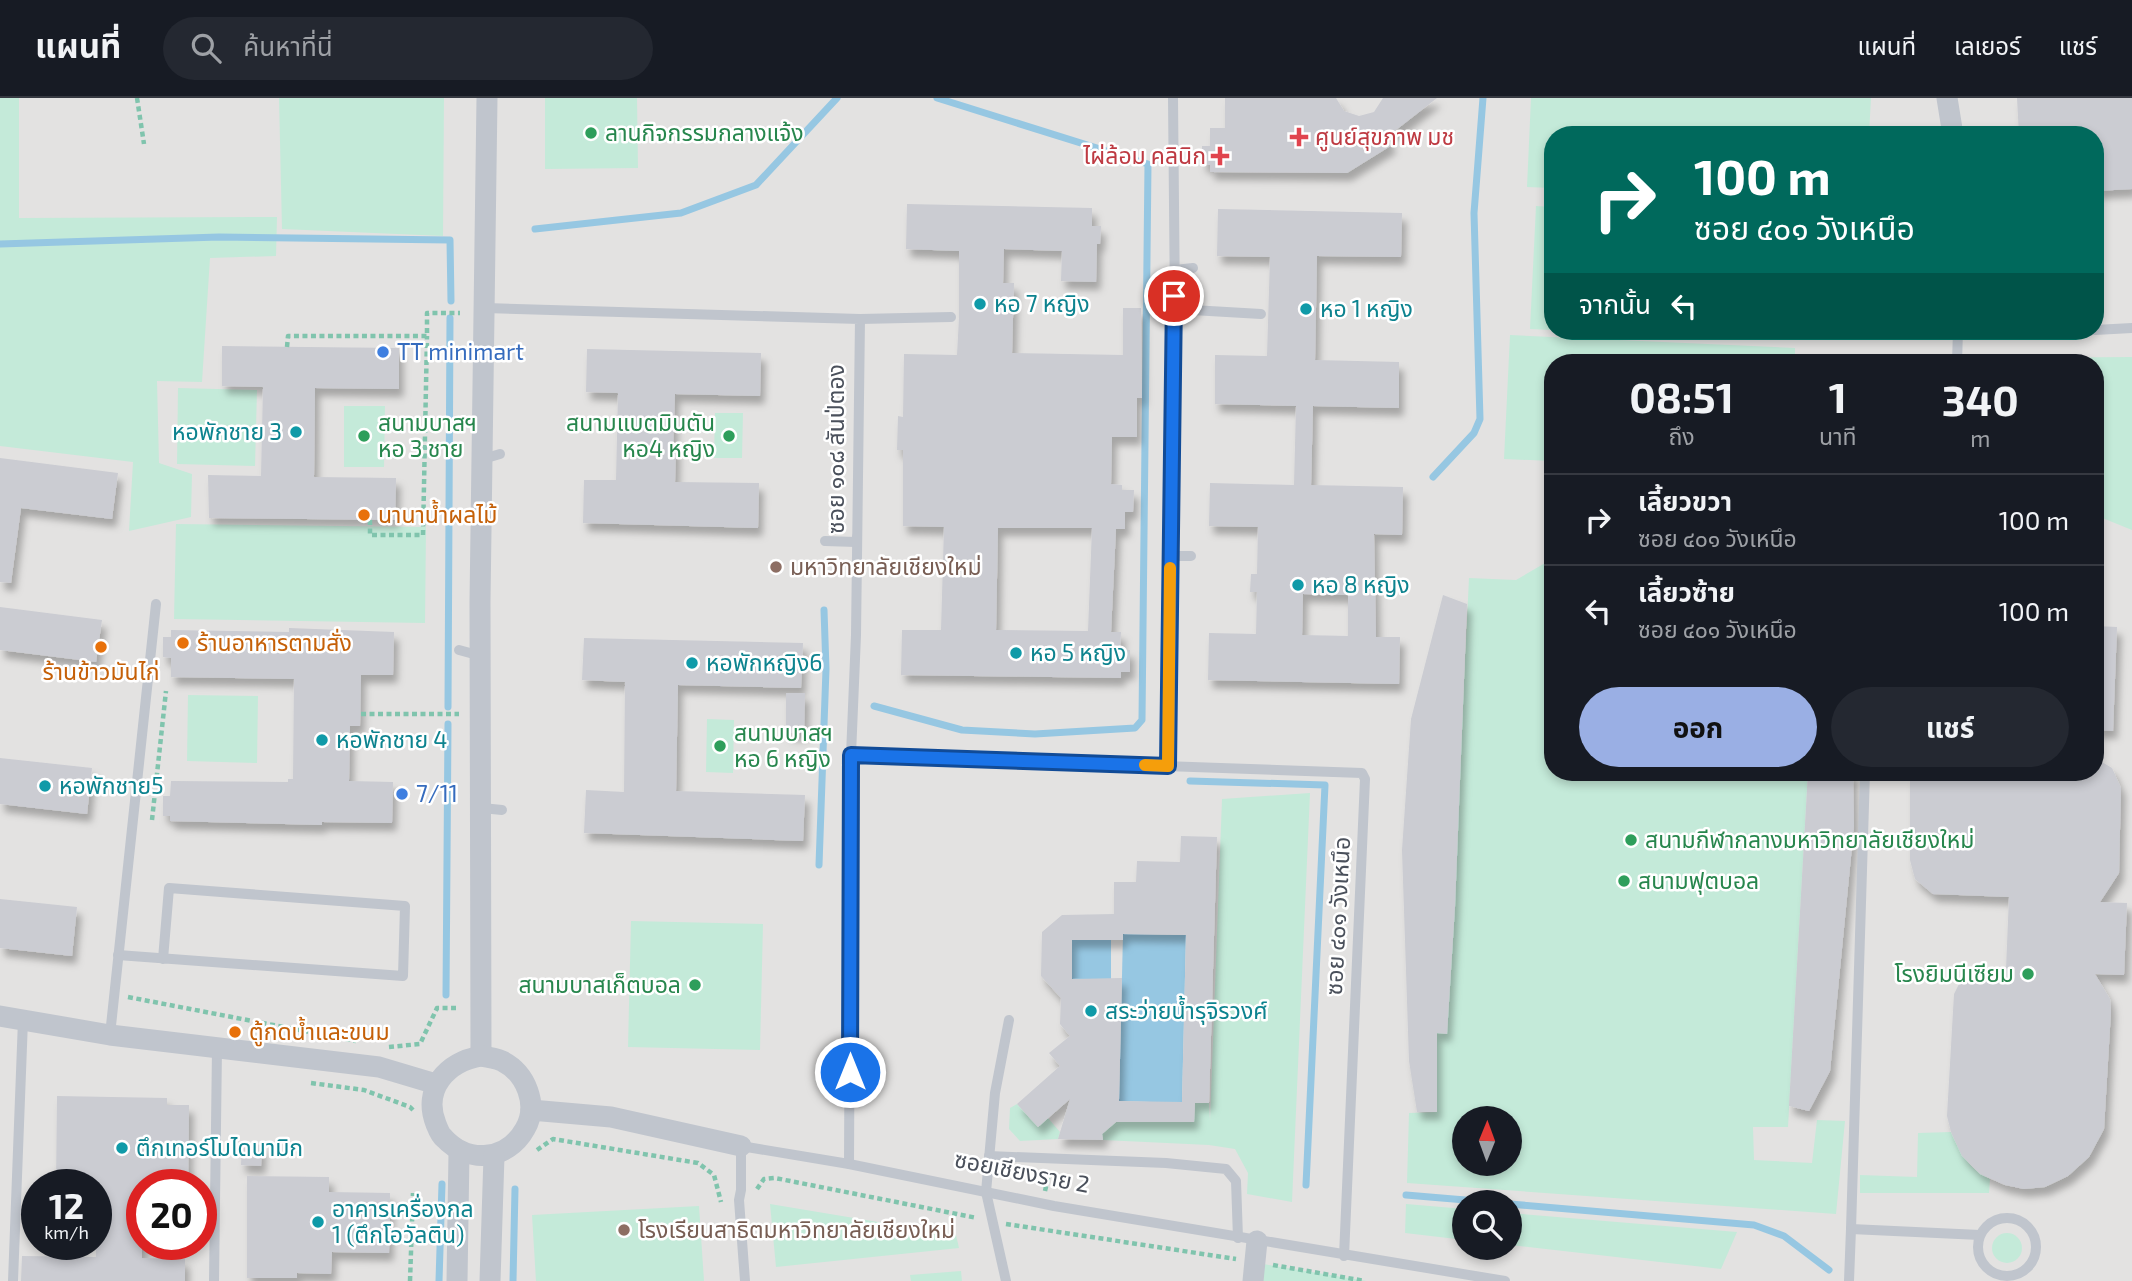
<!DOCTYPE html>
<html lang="th">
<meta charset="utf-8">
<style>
body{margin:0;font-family:"Exo 2","Noto Sans Thai",sans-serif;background:#242831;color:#f1f3f6;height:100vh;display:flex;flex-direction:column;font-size:26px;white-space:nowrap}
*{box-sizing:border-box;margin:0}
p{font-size:23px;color:#9ea1a6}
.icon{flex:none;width:38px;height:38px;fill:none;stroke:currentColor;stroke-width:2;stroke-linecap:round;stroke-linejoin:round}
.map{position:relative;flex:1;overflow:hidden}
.panel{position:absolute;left:1544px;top:256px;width:560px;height:427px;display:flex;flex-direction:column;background:#171b24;border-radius:28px;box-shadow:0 4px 10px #0003}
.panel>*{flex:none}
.hud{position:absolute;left:1544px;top:28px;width:560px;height:214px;border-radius:28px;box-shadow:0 4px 10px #0003;background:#00695c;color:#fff;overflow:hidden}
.needle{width:46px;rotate:1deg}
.buttons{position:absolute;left:1452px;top:1008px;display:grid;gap:14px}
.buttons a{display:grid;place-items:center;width:70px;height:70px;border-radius:50%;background:#171b24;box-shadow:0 4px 10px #0003;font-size:35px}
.speed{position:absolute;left:21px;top:1071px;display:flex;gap:14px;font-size:35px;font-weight:700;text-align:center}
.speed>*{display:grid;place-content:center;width:91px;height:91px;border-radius:50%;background:#171b24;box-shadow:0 4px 10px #0003;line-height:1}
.speed small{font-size:18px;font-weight:400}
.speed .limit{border:10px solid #d22;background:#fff;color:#111}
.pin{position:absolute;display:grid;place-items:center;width:60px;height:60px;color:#fff;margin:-30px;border:4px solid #fff;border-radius:50%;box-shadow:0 2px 7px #0007}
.me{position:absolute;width:77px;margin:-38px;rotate:0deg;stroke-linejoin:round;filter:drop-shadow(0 0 5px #0008)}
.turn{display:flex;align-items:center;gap:24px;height:147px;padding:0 35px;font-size:32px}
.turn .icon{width:91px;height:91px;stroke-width:2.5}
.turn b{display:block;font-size:49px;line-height:60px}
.then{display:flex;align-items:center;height:66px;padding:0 35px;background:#0003;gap:14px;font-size:26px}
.eta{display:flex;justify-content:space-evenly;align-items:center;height:119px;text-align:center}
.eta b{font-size:42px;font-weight:700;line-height:49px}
.cta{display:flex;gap:14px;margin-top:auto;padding:14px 35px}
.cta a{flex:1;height:80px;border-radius:42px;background:#9aafe4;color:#111;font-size:28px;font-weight:700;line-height:80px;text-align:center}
.cta a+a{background:#242831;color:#f1f3f6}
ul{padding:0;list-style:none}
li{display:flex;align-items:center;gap:21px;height:91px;padding:0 35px;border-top:2px solid #363941}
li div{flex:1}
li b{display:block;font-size:26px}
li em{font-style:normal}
header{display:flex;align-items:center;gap:42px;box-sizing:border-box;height:98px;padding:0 35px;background:#171b24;border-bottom:2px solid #363941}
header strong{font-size:33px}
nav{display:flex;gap:38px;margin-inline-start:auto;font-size:24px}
.search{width:490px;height:63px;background:#242831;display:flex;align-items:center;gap:18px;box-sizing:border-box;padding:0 24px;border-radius:38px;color:#9ea1a6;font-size:26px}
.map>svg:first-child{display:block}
.education{fill:#e3e2e1;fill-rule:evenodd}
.green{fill:#c4ead9;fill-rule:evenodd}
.water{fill:#96c7e2}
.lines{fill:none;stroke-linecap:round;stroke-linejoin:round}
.stream{stroke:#96c7e2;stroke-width:7}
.building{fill:#cbccd2;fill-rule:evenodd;filter:url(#shadow)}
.path{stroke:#80c4ad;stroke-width:4.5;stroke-dasharray:5 3.5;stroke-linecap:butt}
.service{stroke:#c0c5cd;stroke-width:10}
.minor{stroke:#c0c5cd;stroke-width:21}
.route-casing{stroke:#114b97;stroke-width:18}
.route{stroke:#1a73e8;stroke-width:12}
.slow{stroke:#f59e0b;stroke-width:12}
.leisure-dot{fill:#2e9e5b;stroke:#fff;stroke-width:2.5}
.health-dot{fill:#e0444e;stroke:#fff;stroke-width:2.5}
.culture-dot{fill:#0f9aa8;stroke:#fff;stroke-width:2.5}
.shop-dot{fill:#3f7fe0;stroke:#fff;stroke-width:2.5}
.food-dot{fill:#e8710a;stroke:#fff;stroke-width:2.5}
.education-dot{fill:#8d6e63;stroke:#fff;stroke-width:2.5}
.labels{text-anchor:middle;stroke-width:5;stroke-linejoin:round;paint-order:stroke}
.leisure-label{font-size:23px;fill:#27864d;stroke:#fff;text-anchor:start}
.health-label{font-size:23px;fill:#be3a42;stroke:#fff;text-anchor:start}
.culture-label{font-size:23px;fill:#0d838f;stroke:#fff;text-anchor:start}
.shop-label{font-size:23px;fill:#366cbe;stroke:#fff;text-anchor:start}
.street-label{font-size:23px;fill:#4a505b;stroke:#fff}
.food-label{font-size:23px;fill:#c56008;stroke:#fff;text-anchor:start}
.education-label{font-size:23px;fill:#785e54;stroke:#fff;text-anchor:start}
</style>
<header>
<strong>แผนที่</strong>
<div class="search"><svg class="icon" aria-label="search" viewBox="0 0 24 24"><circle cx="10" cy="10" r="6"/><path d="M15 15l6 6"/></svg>ค้นหาที่นี่</div>
<nav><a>แผนที่</a><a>เลเยอร์</a><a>แชร์</a></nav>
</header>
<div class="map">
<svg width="2132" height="1183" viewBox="0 0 2132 1183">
<defs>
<filter id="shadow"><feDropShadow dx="4.5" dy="8" stdDeviation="3.5" flood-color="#0004"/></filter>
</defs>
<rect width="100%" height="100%" fill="#f2f0f0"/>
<!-- education -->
<path class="education" d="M0,0H2132V1183H0ZM1552,37H2095V233H1552ZM1552,264H2095V674H1552ZM1465,1020H1510V1066H1465ZM37,1087H96V1146H37ZM142,1087H201V1146H142ZM1465,1104H1510V1150H1465Z"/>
<!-- green -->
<g class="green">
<polygon points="0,0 19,0 19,120 277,119 276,158 210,160 202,284 157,283 159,365 192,376 191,419 129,433 133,364 0,348"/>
<polygon points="279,0 444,0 443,138 282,131"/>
<polygon points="545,0 637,0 638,70 545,71"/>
<polygon points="1531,0 1871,0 1869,37 1552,37 1552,90 1527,89"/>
<polygon points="1536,108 1552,109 1552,232 1530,231"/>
<polygon points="1569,233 1766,233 1765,242"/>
<polygon points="1510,237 1795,250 1795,264 1552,264 1552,363 1504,361"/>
<polygon points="2132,259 2132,432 2095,417 2095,264 1990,264 1991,260"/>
<polygon points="178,290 257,292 255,368 177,366"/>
<polygon points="344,308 385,308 384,369 344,369"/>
<polygon points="715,315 743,315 742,360 714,360"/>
<polygon points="176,426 426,429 425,525 174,521"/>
<path d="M1552,461V674H1808L1788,1029H1753L1754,1062L1812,1065L1817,1022L1845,1023L1836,1116L1407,1085L1409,1015L1437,1014V935H1447L1469,480L1516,482ZM1465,1020H1510V1066H1465Z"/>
<polygon points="188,597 258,598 257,665 187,663"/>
<polygon points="707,621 734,622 733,675 706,674"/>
<polygon points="1310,695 1292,1104 1247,1096 1248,1075 1235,1051 1209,1047 1103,1042 1102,1036 1116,1024 1194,1024 1195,1005 1209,1005 1210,1023 1222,701"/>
<polygon points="631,823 763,826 760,952 628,949"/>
<polygon points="1017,1006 1038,1029 1048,1020 1060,1034 1058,1041 1020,1043 1009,1031 1010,1010"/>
<path d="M1951,1034C1960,1054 1969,1071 1990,1081L1989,1095H1860V1077L1917,1079L1918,1035Z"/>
<polygon points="770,1106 956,1137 959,1150 776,1169"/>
<polygon points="1406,1106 1465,1111 1465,1142 1405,1135"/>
<polygon points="699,1108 704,1183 536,1183 532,1117"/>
<polygon points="1510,1115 1737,1134 1721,1171 1510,1147"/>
<circle cx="2007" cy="1150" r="15"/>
<polygon points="1263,1166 1367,1183 1262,1183"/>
<polygon points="961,1173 962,1183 911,1183 910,1177"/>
</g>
<!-- water -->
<g class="water">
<polygon points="1123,836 1186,837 1182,1005 1119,1003"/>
<rect x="1072" y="842" width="39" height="39"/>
</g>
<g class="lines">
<!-- stream -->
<g class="stream">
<polyline points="535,131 681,115 756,87 837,0"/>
<polyline points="0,146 219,139 450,142 451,203"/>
<polyline points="1433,379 1474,335 1480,321 1474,115 1483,0"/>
<polyline points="874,608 962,632 1035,636 1135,630 1142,622 1148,66 937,0"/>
<polyline points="448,609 450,220"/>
<polyline points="1190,683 1325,687 1306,1087"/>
<polyline points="819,767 826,571 824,512"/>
<polyline points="446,897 448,626"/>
<polyline points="1406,1097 1489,1104"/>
<polyline points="1510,1106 1754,1127 1784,1138 1829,1172"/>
<polyline points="439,1183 442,1086"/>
<polyline points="513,1183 515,1091"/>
</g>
</g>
<!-- building -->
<g class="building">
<polygon points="1225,0 1336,0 1344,13 1359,18 1374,14 1383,0 1437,0 1387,39 1392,47 1347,75 1210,74 1210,67 1202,67 1202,48 1210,48 1210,30 1225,30"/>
<polygon points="2017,0 2132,0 2132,91 2096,93 2095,37 2019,37"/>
<path d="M907,106L1092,110V128H1101L1100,146H1097L1096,184L1061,183L1062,153L1004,151L1003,185H1014L1012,255L1123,257V210H1141L1142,300H1137V339H1112L1111,386L1122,387V392H1134L1133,414H1125V431H1116L1111,534H1121L1120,552H1130V574H1121V580L901,577L902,532H941L944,429L903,428V352H897L898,318L903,319L904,256L957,257L959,220V153L906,151ZM998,430H1092L1088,533L996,532Z"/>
<path d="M1218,111L1402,115L1401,159L1317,158L1315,262L1399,264V310L1313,308L1311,387L1403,389L1402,437L1374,436L1376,539H1400L1399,586L1208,582L1209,535L1256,536L1257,494H1250L1251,476H1257L1258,429L1209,428L1210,385L1294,387L1296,308L1215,306V257L1267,258L1270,159L1217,158ZM1303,496L1348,497V538L1302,537Z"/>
<polygon points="222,248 399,250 399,291 315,290 314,379 396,380 395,422 209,420 208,377 261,378 263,289 222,288"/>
<polygon points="587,251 761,255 760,298 675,296 673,350 676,350 675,384 759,385 758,430 583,425 584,382 616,382 618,295 586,294"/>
<polygon points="0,360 118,375 112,421 21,410 11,485 0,484"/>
<polygon points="1443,497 1467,506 1455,809 1447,936 1437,935 1437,1014 1417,1014 1409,963 1402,752 1411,621"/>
<polygon points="0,509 102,522 96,564 0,552"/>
<polygon points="2095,528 2117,529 2113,633 2095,632"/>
<polygon points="289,530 394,534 393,577 361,577 360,628 350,628 349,683 393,684 392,725 322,724 322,727 170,723 170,718 163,718 163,698 170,698 171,683 288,684 288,681 293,681 294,581 171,579 171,560 163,559 163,539 171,539 171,532 289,534"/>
<polygon points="584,540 803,545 801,590 678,587 676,693 805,697 803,743 584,735 586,692 624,694 625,584 582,582"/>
<polygon points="786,595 805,595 804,635 786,635"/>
<polygon points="0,660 92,670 87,716 0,706"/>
<polygon points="2095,660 2112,670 2121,690 2119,775 2100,804 2127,805 2124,877 2095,876 2110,901 2111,913 2104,1031 2089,1059 2068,1078 2045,1089 2024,1091 2005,1087 1980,1076 1962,1058 1951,1034 1947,1018 1954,896 1960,884 1971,874 1983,870 2006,871 2009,799 1933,796 1915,781 1910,762 1910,682 1915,674 2095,674"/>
<polygon points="1808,674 1853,674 1854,728 1830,973 1809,1013 1789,1008"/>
<path d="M1181,738L1217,739L1209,1005H1195L1194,1024H1116L1102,1036L1103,1042L1058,1041L1070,1001L1038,1029L1017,1006L1060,968L1049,955L1070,938L1060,926L1061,900L1041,878L1042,834L1062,817L1114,816V784H1136L1137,763L1180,764ZM1123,836L1186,837L1182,1004L1119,1003L1122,880L1072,881V842H1123Z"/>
<polygon points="0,801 77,809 72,858 0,850"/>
<polygon points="57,998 167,1000 167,1007 189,1007 188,1087 142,1087 142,1160 185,1161 185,1183 21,1183 22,1158 96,1159 96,1087 56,1087"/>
<polygon points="242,1045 262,1047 261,1068 241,1067"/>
<polygon points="247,1078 329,1079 329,1094 390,1095 389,1155 332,1154 331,1176 297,1175 297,1180 247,1180"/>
</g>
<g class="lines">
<!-- path -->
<g class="path">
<polyline points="137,0 144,46"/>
<polyline points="287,249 288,238 427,238 427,215 460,215"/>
<polyline points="370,422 370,437 423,437 427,238"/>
<polyline points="361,616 459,616"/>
<polyline points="152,722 166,593"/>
<polyline points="128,899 356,943"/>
<polyline points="389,949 420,946 437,910 456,910"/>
<polyline points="311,985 364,992 410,1009 413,1012"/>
<polyline points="537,1052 553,1041 698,1065 714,1077 721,1104"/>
<polyline points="757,1091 764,1081 775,1080 977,1120"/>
<polyline points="1045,1093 1049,1076"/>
<polyline points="1006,1126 1236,1161"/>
<polyline points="1273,1167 1365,1183"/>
<polyline points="410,1183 413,1095"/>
</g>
<!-- service -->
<g class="service">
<polyline points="1174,179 1175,172 1193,170"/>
<polyline points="485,210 860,221 856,537 851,657 849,1066"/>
<polyline points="1175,211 1261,216"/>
<polyline points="860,221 951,219"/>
<polyline points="2095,232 2132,230"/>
<polyline points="1957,264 1958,233"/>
<polyline points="483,357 483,361 500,356"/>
<polyline points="825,443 856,444 857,439"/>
<polyline points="1171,462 1175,211 1173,0"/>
<polyline points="459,552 481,558 481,556"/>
<polyline points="851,657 1362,675 1365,681 1344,1158"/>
<polyline points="1163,668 1168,668 1171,458 1191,458"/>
<polyline points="482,706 482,710 502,712"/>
<polyline points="118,857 403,878 405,808 169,790 163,861"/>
<polyline points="110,937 156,506"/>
<polyline points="989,1058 1166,1065 1226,1071 1236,1083 1238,1140"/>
<circle cx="2007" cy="1149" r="29"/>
<polyline points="1851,1131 1865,674"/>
<polyline points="13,1183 23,922"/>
<polyline points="214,1183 217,950"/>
<polyline points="745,1183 739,1102 741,1092 741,1048 849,1066 1054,1108 1505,1183"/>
<polyline points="1006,1183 986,1094 995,995 1009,922"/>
<polyline points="1849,1183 1851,1131 1980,1137"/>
</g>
<!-- minor -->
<g class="minor">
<polyline points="1947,0 1953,37"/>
<polyline points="0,918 110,937 379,969 436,986"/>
<polyline points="481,958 480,504 487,0"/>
<path d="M481,958C488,959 495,960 502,963C526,975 539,1007 525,1031C507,1063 468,1066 444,1040C440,1037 438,1031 436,1026C422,991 447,964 481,958Z"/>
<polyline points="531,1012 611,1019 741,1048"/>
<polyline points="457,1183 459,1054"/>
<polyline points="490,1183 494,1058"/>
<polyline points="1253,1183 1257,1143"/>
</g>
</g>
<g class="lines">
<defs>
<polyline id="route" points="850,974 851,657 1168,668 1174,198"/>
</defs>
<!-- route casing -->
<use href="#route" class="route-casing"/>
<!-- route -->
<use href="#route" class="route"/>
<!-- slow -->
<polyline class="slow" points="1145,667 1168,668 1170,470"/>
</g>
<!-- markers -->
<g class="leisure-dot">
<circle cx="591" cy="35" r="7"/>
<circle cx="364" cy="338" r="7"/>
<circle cx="729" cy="338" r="7"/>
<circle cx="720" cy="648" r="7"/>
<circle cx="1631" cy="742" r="7"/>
<circle cx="1624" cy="783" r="7"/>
<circle cx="2028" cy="876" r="7"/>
<circle cx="695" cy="887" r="7"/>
</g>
<g class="health-dot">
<path d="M1295.5 28.5h7v7h7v7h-7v7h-7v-7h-7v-7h7z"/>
<path d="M1216.5 47.5h7v7h7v7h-7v7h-7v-7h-7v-7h7z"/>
</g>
<g class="culture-dot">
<circle cx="980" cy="206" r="7"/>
<circle cx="1306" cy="211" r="7"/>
<circle cx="296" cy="334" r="7"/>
<circle cx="1298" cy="487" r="7"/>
<circle cx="1016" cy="555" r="7"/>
<circle cx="692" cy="565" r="7"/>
<circle cx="322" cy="642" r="7"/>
<circle cx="45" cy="688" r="7"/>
<circle cx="1091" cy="913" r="7"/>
<circle cx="122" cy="1050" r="7"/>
<circle cx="318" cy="1124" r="7"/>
</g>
<g class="shop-dot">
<circle cx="383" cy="254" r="7"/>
<circle cx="402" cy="696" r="7"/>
</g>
<g class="food-dot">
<circle cx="364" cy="417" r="7"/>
<circle cx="183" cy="545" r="7"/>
<circle cx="101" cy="549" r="7"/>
<circle cx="235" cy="934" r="7"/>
</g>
<g class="education-dot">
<circle cx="776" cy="469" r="7"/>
<circle cx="624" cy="1132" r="7"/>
</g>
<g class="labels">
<!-- leisure labels -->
<g class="leisure-label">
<text x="605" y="43">ลานกิจกรรมกลางแจ้ง</text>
<text x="378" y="333">สนามบาสฯ<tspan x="378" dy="26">หอ 3 ชาย</tspan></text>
<text x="715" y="333" text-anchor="end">สนามแบตมินตัน<tspan x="715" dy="26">หอ4 หญิง</tspan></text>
<text x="734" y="643">สนามบาสฯ<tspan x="734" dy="26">หอ 6 หญิง</tspan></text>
<text x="1645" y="750">สนามกีฬากลางมหาวิทยาลัยเชียงใหม่</text>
<text x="1638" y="791">สนามฟุตบอล</text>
<text x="2014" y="884" text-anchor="end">โรงยิมนีเซียม</text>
<text x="681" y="895" text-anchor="end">สนามบาสเก็ตบอล</text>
</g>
<!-- health labels -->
<g class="health-label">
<text x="1315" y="47">ศูนย์สุขภาพ มช</text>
<text x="1206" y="66" text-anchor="end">ไผ่ล้อม คลินิก</text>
</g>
<!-- culture labels -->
<g class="culture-label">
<text x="994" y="214">หอ 7 หญิง</text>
<text x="1320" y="219">หอ 1 หญิง</text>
<text x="282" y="342" text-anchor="end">หอพักชาย 3</text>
<text x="1312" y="495">หอ 8 หญิง</text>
<text x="1030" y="563">หอ 5 หญิง</text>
<text x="706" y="573">หอพักหญิง6</text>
<text x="336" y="650">หอพักชาย 4</text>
<text x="59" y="696">หอพักชาย5</text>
<text x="1105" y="921">สระว่ายน้ำรุจิรวงศ์</text>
<text x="136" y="1058">ตึกเทอร์โมไดนามิก</text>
<text x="332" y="1119">อาคารเครื่องกล<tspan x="332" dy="26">1 (ตึกโอวัลติน)</tspan></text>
</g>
<!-- shop labels -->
<g class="shop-label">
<text x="397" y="262">TT minimart</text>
<text x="416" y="704">7/11</text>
</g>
<!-- street labels -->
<g class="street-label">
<text transform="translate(836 351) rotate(-90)" y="8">ซอย ๑๐๘ สันป่ตอง</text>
<text transform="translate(1338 818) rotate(-87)" y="8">ซอย ๔๐๑ วังเหนึอ</text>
<text transform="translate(1022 1074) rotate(11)" y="8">ซอยเชียงราย 2</text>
</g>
<!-- food labels -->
<g class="food-label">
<text x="378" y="425">นานาน้ำผลไม้</text>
<text x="197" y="553">ร้านอาหารตามสั่ง</text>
<text x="101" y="582" text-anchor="middle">ร้านข้าวมันไก่</text>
<text x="249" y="942">ตู้กดน้ำและขนม</text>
</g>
<!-- education labels -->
<g class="education-label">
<text x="790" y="477">มหาวิทยาลัยเชียงใหม่</text>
<text x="638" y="1140">โรงเรียนสาธิตมหาวิทยาลัยเชียงใหม่</text>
</g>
</g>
</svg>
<div class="buttons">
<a><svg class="needle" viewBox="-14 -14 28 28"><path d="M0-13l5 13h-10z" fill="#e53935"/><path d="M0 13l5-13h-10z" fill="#9ea1a6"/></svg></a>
<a><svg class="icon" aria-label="search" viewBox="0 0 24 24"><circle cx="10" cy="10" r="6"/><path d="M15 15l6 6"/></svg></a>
</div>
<div class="speed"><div>12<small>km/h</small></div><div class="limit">20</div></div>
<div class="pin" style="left:1174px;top:198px;background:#d93025"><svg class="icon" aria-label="arrive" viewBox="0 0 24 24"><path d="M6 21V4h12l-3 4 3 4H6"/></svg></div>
<svg class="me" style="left:850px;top:974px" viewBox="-20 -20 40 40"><circle r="17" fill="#1a73e8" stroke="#fff" stroke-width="3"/><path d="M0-11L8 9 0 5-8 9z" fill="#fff"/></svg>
<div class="hud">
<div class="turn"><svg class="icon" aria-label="right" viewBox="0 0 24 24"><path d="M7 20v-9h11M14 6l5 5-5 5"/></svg><div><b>100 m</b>ซอย ๔๐๑ วังเหนึอ</div></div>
<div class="then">จากนั้น<svg class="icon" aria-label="left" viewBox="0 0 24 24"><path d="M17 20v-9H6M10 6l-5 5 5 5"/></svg></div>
</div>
<section class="panel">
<div class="eta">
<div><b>08:51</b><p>ถึง</p></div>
<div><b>1</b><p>นาที</p></div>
<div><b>340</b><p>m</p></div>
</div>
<ul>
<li><svg class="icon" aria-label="right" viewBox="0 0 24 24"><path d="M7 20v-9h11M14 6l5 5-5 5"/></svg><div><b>เลี้ยวขวา</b><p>ซอย ๔๐๑ วังเหนึอ</p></div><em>100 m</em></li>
<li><svg class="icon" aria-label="left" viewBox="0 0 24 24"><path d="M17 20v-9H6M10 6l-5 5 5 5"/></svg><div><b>เลี้ยวซ้าย</b><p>ซอย ๔๐๑ วังเหนึอ</p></div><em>100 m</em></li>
</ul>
<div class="cta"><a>ออก</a><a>แชร์</a></div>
</section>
</div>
